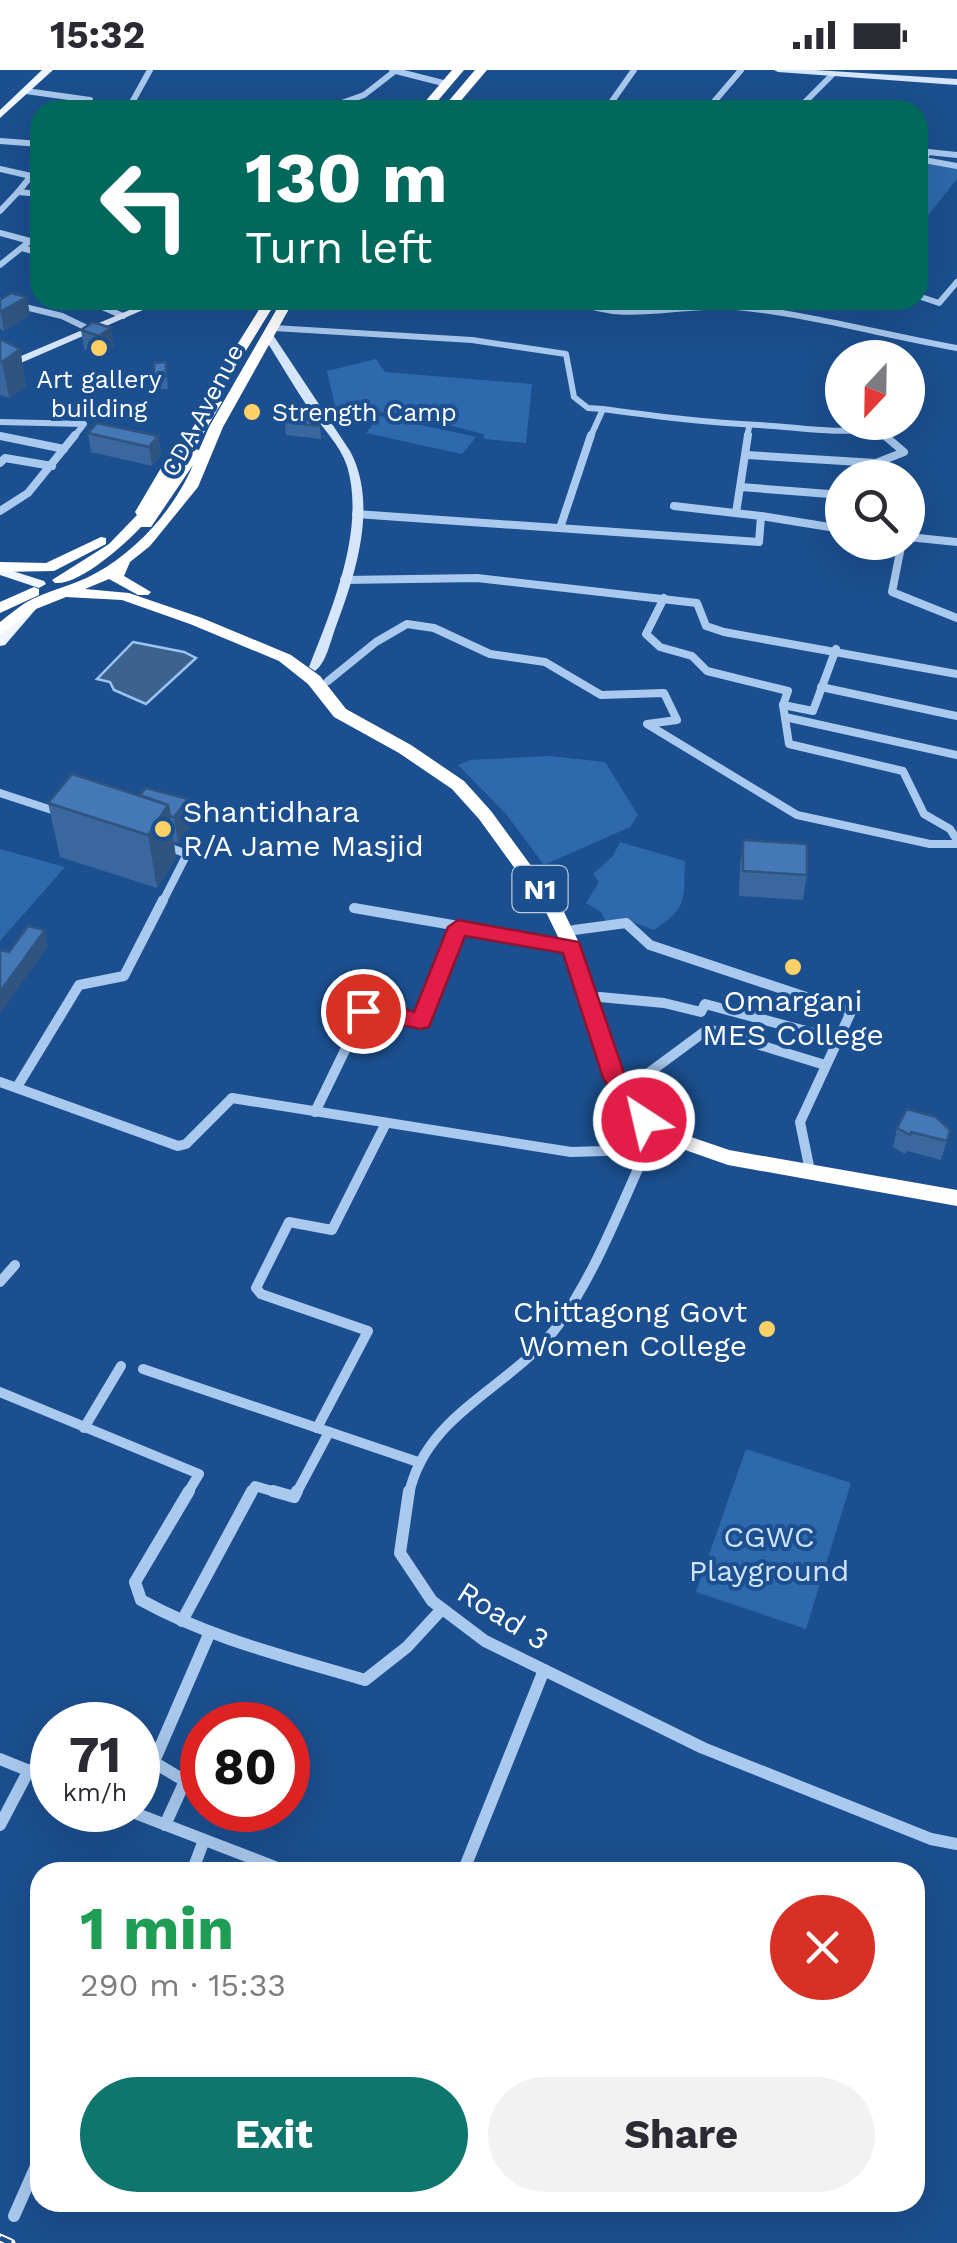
<!DOCTYPE html>
<meta charset="utf-8">
<style>
body{margin:0;font-family:"Work Sans",sans-serif;background:#f2f2f3;color:#2b2b33;height:100vh;display:flex;flex-direction:column;font-size:38px;white-space:nowrap}
*{box-sizing:border-box;margin:0}
p{font-size:32px;color:#7c7c81}
.icon{flex:none;width:55px;height:55px;fill:none;stroke:currentColor;stroke-width:2;stroke-linecap:round;stroke-linejoin:round}
.map{position:relative;flex:1;overflow:hidden}
.drawer{position:absolute;left:30px;top:1792px;width:895px;height:350px;display:flex;flex-direction:column;background:#fff;border-radius:30px;box-shadow:0 10px 40px #0002}
.drawer>*{flex:none}
.guide{position:absolute;left:30px;top:30px;width:898px;height:210px;border-radius:30px;box-shadow:0 10px 40px #0002;background:#00695c;color:#fff;overflow:hidden}
.needle{width:65px;rotate:202deg}
.controls{position:absolute;left:825px;top:270px;display:grid;gap:20px}
.controls a{display:grid;place-items:center;width:100px;height:100px;border-radius:50%;background:#fff;box-shadow:0 10px 40px #0002;font-size:50px}
.speed{position:absolute;left:30px;top:1632px;display:flex;gap:20px;font-size:50px;font-weight:700;text-align:center}
.speed>*{display:grid;place-content:center;width:130px;height:130px;border-radius:50%;background:#fff;box-shadow:0 10px 40px #0002;line-height:1}
.speed small{font-size:25px;font-weight:400}
.speed .limit{border:15px solid #d22;background:#fff;color:#111}
.pin{position:absolute;display:grid;place-items:center;width:85px;height:85px;color:#fff;margin:-42px;border:5px solid #fff;border-radius:50%;box-shadow:0 2px 10px #0007}
.me{position:absolute;width:110px;margin:-55px;rotate:325deg;stroke-linejoin:round;filter:drop-shadow(0 0 8px #0008)}
.turn{display:flex;align-items:center;gap:35px;height:210px;padding:0 50px;font-size:45px}
.turn .icon{width:130px;height:130px;stroke-width:2.5}
.turn b{display:block;font-size:70px;line-height:85px}
.round{display:grid;place-items:center;flex:none;width:105px;height:105px;border-radius:52px;background:#f2f2f3}
.head{display:flex;align-items:center;justify-content:space-between;height:170px;padding:0 50px}
h1{font-size:60px;font-weight:700;line-height:75px;color:#1e9e55}
.action{display:flex;gap:20px;margin-top:auto;padding:20px 50px}
.action a{flex:1;height:115px;border-radius:60px;background:#0f766e;color:#fff;font-size:40px;font-weight:700;line-height:115px;text-align:center}
.action a+a{background:#f2f2f3;color:#2b2b33}
.status{display:flex;justify-content:space-between;align-items:center;height:70px;padding:0 50px;background:#fff;direction:ltr}
.status svg{height:28px;fill:currentColor}
.map>svg:first-child{display:block}
.green{fill:#2e69ad}
.water{fill:#3c6290;stroke:#9cc4f0;stroke-width:2.5}
.lines{fill:none;stroke-linecap:round;stroke-linejoin:round}
.street-far3{stroke:#a9c9ee;stroke-width:6}
.street-far2{stroke:#a9c9ee;stroke-width:8}
.street-far1{stroke:#a9c9ee;stroke-width:10}
.street{stroke:#a9c9ee;stroke-width:12}
.secondary{fill:#d6e6fa;fill-rule:evenodd}
.primary{fill:#f0f6ff;fill-rule:evenodd}
.highway{fill:#fff;fill-rule:evenodd}
.rail-casing{stroke:#fff;stroke-width:9}
.rail{stroke:#1b4f8f;stroke-width:5;stroke-dasharray:15;stroke-linecap:butt}
.wall{fill:#3a679d}
.shaded-wall{fill:#305480}
.building{fill:#4478b7;stroke:#305480;stroke-width:2.5}
.route{fill:#e11d48;stroke:#92132f;stroke-width:2.5}
.poi-dot{fill:#ffd166;stroke:#1b4f8f;stroke-width:4}
.labels{text-anchor:middle;stroke-width:8;stroke-linejoin:round;paint-order:stroke}
.far-poi-label{font-size:25px;fill:#fff;stroke:#1b4f8f}
.far-street-label{font-size:25px;fill:#fff;stroke:#1b4f8f}
.shield{fill:#1b4f8f;stroke:#bbcadd;stroke-width:2.5}
.shield-label{font-size:28px;font-weight:bold;fill:#fff}
.poi-label{font-size:30px;fill:#fff;stroke:#1b4f8f;text-anchor:start}
.park-label{font-size:30px;fill:#cfe3fa;stroke:#1b4f8f}
.street-label{font-size:30px;fill:#fff;stroke:#1b4f8f}
</style>
<div class="status"><b>15:32</b><svg viewBox="0 0 49 12"><path d="M0 12V9h3v3zM5 12V6h3v6zM10 12V3h3v9zM15 12V0h3v12zM26 1h20v11H26zM47 4h2v5h-2z"/></svg></div>
<div class="map">
<svg width="957" height="2173" viewBox="0 0 957 2173">
<rect width="100%" height="100%" fill="#1b4f8f"/>
<!-- green -->
<g class="green">
<polygon points="918,91 957,98 957,109 918,158"/>
<polygon points="376,289 385,302 532,314 526,373 485,369 483,364 402,343 336,341 327,301"/>
<polygon points="380,346 476,367 462,384 366,363"/>
<polygon points="550,686 605,692 638,745 630,757 544,795 506,744 458,695 470,690"/>
<path d="M620,772L685,791C683,830 689,837 654,860L630,851L607,854L601,842L586,833L599,812L593,804L613,786Z"/>
<polygon points="0,779 65,797 0,871"/>
<polygon points="746,1379 851,1413 806,1559 696,1522"/>
</g>
<!-- water -->
<polygon class="water" points="133,572 184,582 196,588 146,634 114,620 110,612 97,609"/>
<g class="lines">
<!-- street-far3 -->
<g class="street-far3">
<polyline points="392,0 447,14"/>
<polyline points="26,21 90,30 80,40"/>
<polyline points="453,34 571,40"/>
<polyline points="610,34 634,0"/>
<polyline points="132,40 130,36 150,0"/>
<polyline points="322,40 364,25 395,1"/>
<polyline points="707,40 741,0"/>
<polyline points="797,40 832,5"/>
<polyline points="0,71 40,74"/>
<polyline points="957,85 928,82 924,90 957,96"/>
<polyline points="0,99 31,106 18,122"/>
<polyline points="0,141 18,122 40,124"/>
<polyline points="0,163 30,171 0,195"/>
<polyline points="22,178 40,183"/>
<polyline points="918,226 939,233 957,212"/>
<polyline points="86,230 123,246"/>
<polyline points="142,230 151,234"/>
<path d="M575,230C625,255 682,232 736,237C809,244 884,265 957,278"/>
<polyline points="0,231 62,246 91,260"/>
<polyline points="274,258 472,270 566,284 574,327 588,338 603,339"/>
<polyline points="0,352 84,354 73,368"/>
<polyline points="0,366 8,368"/>
<path d="M590,368L603,339C655,346 706,353 759,355C800,357 834,365 875,358L887,368"/>
<polyline points="747,368 749,357"/>
</g>
<!-- street-far2 -->
<g class="street-far2">
<polyline points="0,366 64,379"/>
<polyline points="747,385 876,393 889,408"/>
<polyline points="0,393 5,388 52,396"/>
<polyline points="876,393 904,382 884,365"/>
<polyline points="741,417 842,425"/>
<polyline points="908,431 908,437"/>
<polyline points="674,436 761,446"/>
<polyline points="0,441 28,423 75,365"/>
<polyline points="736,443 748,365"/>
<polyline points="356,444 759,472 761,446 842,459"/>
<polyline points="560,458 591,365"/>
<polyline points="908,467 957,472"/>
<polyline points="902,472 892,522 957,548"/>
<polyline points="344,510 477,508 697,533 706,556 724,562 957,604"/>
<polyline points="664,528 646,564 660,577 692,586 707,601 788,621 783,635 813,641 836,579"/>
<polyline points="328,611 376,572 407,554 434,558 490,584 545,592 601,625 664,623 677,650 647,654 797,745 930,774 957,774"/>
<polyline points="821,617 957,646"/>
<polyline points="783,635 789,674 903,701 924,744 950,759 957,770"/>
<polyline points="785,647 957,685"/>
<polyline points="0,723 61,743"/>
<polyline points="162,833 187,784 163,775"/>
</g>
<!-- street-far1 -->
<g class="street-far1">
<polyline points="354,838 574,876"/>
<polyline points="574,860 626,853 650,875 851,942 800,1052 809,1096"/>
<polyline points="600,927 664,933 701,942 705,934 836,969"/>
<polyline points="0,1012 178,1076 186,1074 232,1028 571,1082 605,1081 655,1062"/>
<polyline points="631,1016 708,959 825,995"/>
<polyline points="17,1017 79,915 124,906 163,830"/>
<polyline points="315,1042 365,939 416,952 424,948 458,857"/>
<polyline points="0,1212 15,1195"/>
<polyline points="143,1299 418,1392"/>
<polyline points="0,1322 199,1404 187,1424"/>
<polyline points="84,1358 121,1296"/>
<polyline points="317,1358 368,1261 261,1224 256,1218 289,1152 332,1160 385,1055"/>
<polyline points="251,1424 255,1416 282,1424"/>
<polyline points="296,1424 329,1362"/>
<path d="M409,1424C426,1342 514,1317 559,1254C600,1196 624,1126 655,1062"/>
</g>
<!-- street -->
<g class="street">
<path d="M189,1421L135,1512L141,1530C211,1569 288,1587 365,1610L407,1577L442,1539"/>
<polyline points="273,1421 294,1427 297,1421"/>
<polyline points="409,1421 400,1483 432,1531 485,1571 703,1678 931,1769 957,1774"/>
<polyline points="182,1551 252,1421"/>
<polyline points="0,1689 52,1710"/>
<polyline points="127,1740 288,1802"/>
<polyline points="0,1755 29,1700"/>
<polyline points="165,1755 185,1711 155,1693 155,1689 210,1562"/>
<polyline points="192,1802 204,1770"/>
<polyline points="463,1802 544,1600"/>
<polyline points="14,2146 40,2087"/>
</g>
<!-- secondary -->
<g class="secondary">
<polygon points="774,0 815,0 957,9 957,15 778,2"/>
<polygon points="153,230 166,230 0,302 0,295"/>
<path d="M265,265H273L350,381C379,435 355,506 335,559C330,573 326,593 315,601L309,597C332,539 366,459 347,396C340,375 322,357 309,339C293,315 279,291 264,267Z"/>
</g>
<!-- primary -->
<g class="primary">
<polygon points="42,0 53,0 0,48 0,40"/>
<polygon points="0,497 44,511 46,514 39,518 0,505"/>
<polygon points="31,532 36,533 36,539 5,575 0,576 0,563 26,533"/>
</g>
<!-- highway -->
<g class="highway">
<polygon points="452,0 464,0 430,40 418,40"/>
<polygon points="475,0 487,0 453,40 441,40"/>
<path d="M265,230H277L217,328L222,332L194,379L199,380L209,357L282,230H294L223,357L198,417L150,476L130,492L124,506L151,522L148,525H138L109,509L85,519L129,523L202,548L291,585L320,606L346,639L411,675L464,711L491,741L562,838L581,877L623,1006L662,1057L729,1080L957,1120V1136L728,1095L648,1067L604,1008L563,877L545,840L479,749L452,719L399,683L334,647L308,614L279,591L190,554L122,530L66,527L36,539L0,565V552C8,546 16,539 25,533C47,520 74,516 96,503C137,481 175,438 193,395L151,457H141C124,475 80,515 55,513L52,510L109,474L137,445L135,442L174,376L184,372L202,343L197,339Z"/>
<polygon points="101,467 106,468 106,474 54,501 0,502 0,492 46,493"/>
<polygon points="34,517 39,519 39,525 0,543 0,532"/>
</g>
<defs>
<polyline id="rail" points="0,2168 11,2173"/>
</defs>
<!-- rail casing -->
<use href="#rail" class="rail-casing"/>
<!-- rail -->
<use href="#rail" class="rail"/>
</g>
<!-- wall -->
<g class="wall">
<polygon points="0,230 30,245 4,261 0,259"/>
<polygon points="93,252 114,277 102,285 84,279 81,260"/>
<polygon points="0,269 20,279 26,316 9,328 0,325"/>
<polygon points="166,292 168,319 156,319 154,307"/>
<polygon points="285,352 320,356 321,369 286,365"/>
<polygon points="88,363 158,366 161,385 152,396 91,382"/>
<polygon points="140,725 188,729 191,755 178,773 174,772 176,788 157,818 60,787 48,733"/>
<polygon points="743,770 807,805 803,830 739,826 740,796"/>
<polygon points="897,1058 950,1060 941,1090 907,1081 905,1084 893,1077"/>
</g>
<!-- shaded-wall -->
<g class="shaded-wall">
<polygon points="27,227 30,245 4,261 1,243"/>
<polygon points="111,258 114,277 102,285 99,266"/>
<polygon points="20,279 26,316 9,328 2,292"/>
<polygon points="158,366 161,385 152,396 149,377"/>
<polygon points="188,729 191,755 178,773 174,747"/>
<polygon points="168,735 176,788 157,818 148,765"/>
<polygon points="45,860 48,876 0,944 0,922"/>
</g>
<!-- building -->
<g class="building">
<polygon points="11,223 27,227 0,242 0,230"/>
<polygon points="93,252 111,258 99,266 81,260"/>
<polygon points="0,269 20,279 2,292 0,291"/>
<polygon points="166,292 166,306 154,307 154,293"/>
<polygon points="285,344 318,345 320,356 285,352"/>
<polygon points="97,353 158,366 149,377 88,363"/>
<polygon points="72,704 168,735 148,765 48,733"/>
<polygon points="146,718 188,729 174,747 170,746 168,735 140,725"/>
<polygon points="743,770 807,774 807,805 743,801"/>
<polygon points="28,856 45,860 0,922 0,880 9,882"/>
<polygon points="907,1039 936,1047 950,1060 947,1071 911,1062 910,1065 897,1058"/>
</g>
<!-- route -->
<path class="route" d="M458,850L579,872L625,1006L655,1050L652,1056H636L603,1008L563,883L465,866L429,957L421,959L355,946L352,941C368,923 394,937 414,942L448,857Z"/>
<!-- markers -->
<g class="poi-dot">
<circle cx="99" cy="278" r="10"/>
<circle cx="252" cy="342" r="10"/>
<circle cx="163" cy="759" r="10"/>
<circle cx="793" cy="897" r="10"/>
<circle cx="767" cy="1259" r="10"/>
</g>
<g class="labels">
<!-- far-poi labels -->
<g class="far-poi-label">
<text x="99" y="318">Art gallery<tspan x="99" dy="29">building</tspan></text>
<text x="272" y="351" text-anchor="start">Strength Camp</text>
</g>
<!-- far-street labels -->
<g class="far-street-label">
<text transform="translate(202 340) rotate(-62)" y="9">CDA Avenue</text>
</g>
<!-- shield labels -->
<rect class="shield" x="512.5" y="796" width="55" height="46" rx="8"/>
<g class="shield-label">
<text x="540" y="829">N1</text>
</g>
<!-- poi labels -->
<g class="poi-label">
<text x="183" y="752">Shantidhara<tspan x="183" dy="34">R/A Jame Masjid</tspan></text>
<text x="793" y="941" text-anchor="middle">Omargani<tspan x="793" dy="34">MES College</tspan></text>
<text x="747" y="1252" text-anchor="end">Chittagong Govt<tspan x="747" dy="34">Women College</tspan></text>
</g>
<!-- park labels -->
<g class="park-label">
<text x="769" y="1477">CGWC<tspan x="769" dy="34">Playground</tspan></text>
</g>
<!-- street labels -->
<g class="street-label">
<text transform="translate(503 1546) rotate(32)" y="10">Road 3</text>
</g>
</g>
</svg>
<div class="controls">
<a><svg class="needle" viewBox="-14 -14 28 28"><path d="M0-13l5 13h-10z" fill="#e53935"/><path d="M0 13l5-13h-10z" fill="#7c7c81"/></svg></a>
<a><svg class="icon" aria-label="search" viewBox="0 0 24 24"><circle cx="10" cy="10" r="6"/><path d="M15 15l6 6"/></svg></a>
</div>
<div class="speed"><div>71<small>km/h</small></div><div class="limit">80</div></div>
<div class="pin" style="left:363px;top:941px;background:#d93025"><svg class="icon" aria-label="arrive" viewBox="0 0 24 24"><path d="M6 21V4h12l-3 4 3 4H6"/></svg></div>
<svg class="me" style="left:644px;top:1050px" viewBox="-20 -20 40 40"><circle r="17" fill="#e11d48" stroke="#fff" stroke-width="3"/><path d="M0-11L8 9 0 5-8 9z" fill="#fff"/></svg>
<div class="guide">
<div class="turn"><svg class="icon" aria-label="left" viewBox="0 0 24 24"><path d="M17 20v-9H6M10 6l-5 5 5 5"/></svg><div><b>130 m</b>Turn left</div></div>
</div>
<section class="drawer">
<div class="head"><div><h1>1 min</h1><p>290 m · 15:33</p></div><a class="round" style="background:#d93025;color:#fff"><svg class="icon" aria-label="close" viewBox="0 0 24 24"><path d="M6 6l12 12M18 6L6 18"/></svg></a></div>
<div class="action"><a>Exit</a><a>Share</a></div>
</section>
</div>
